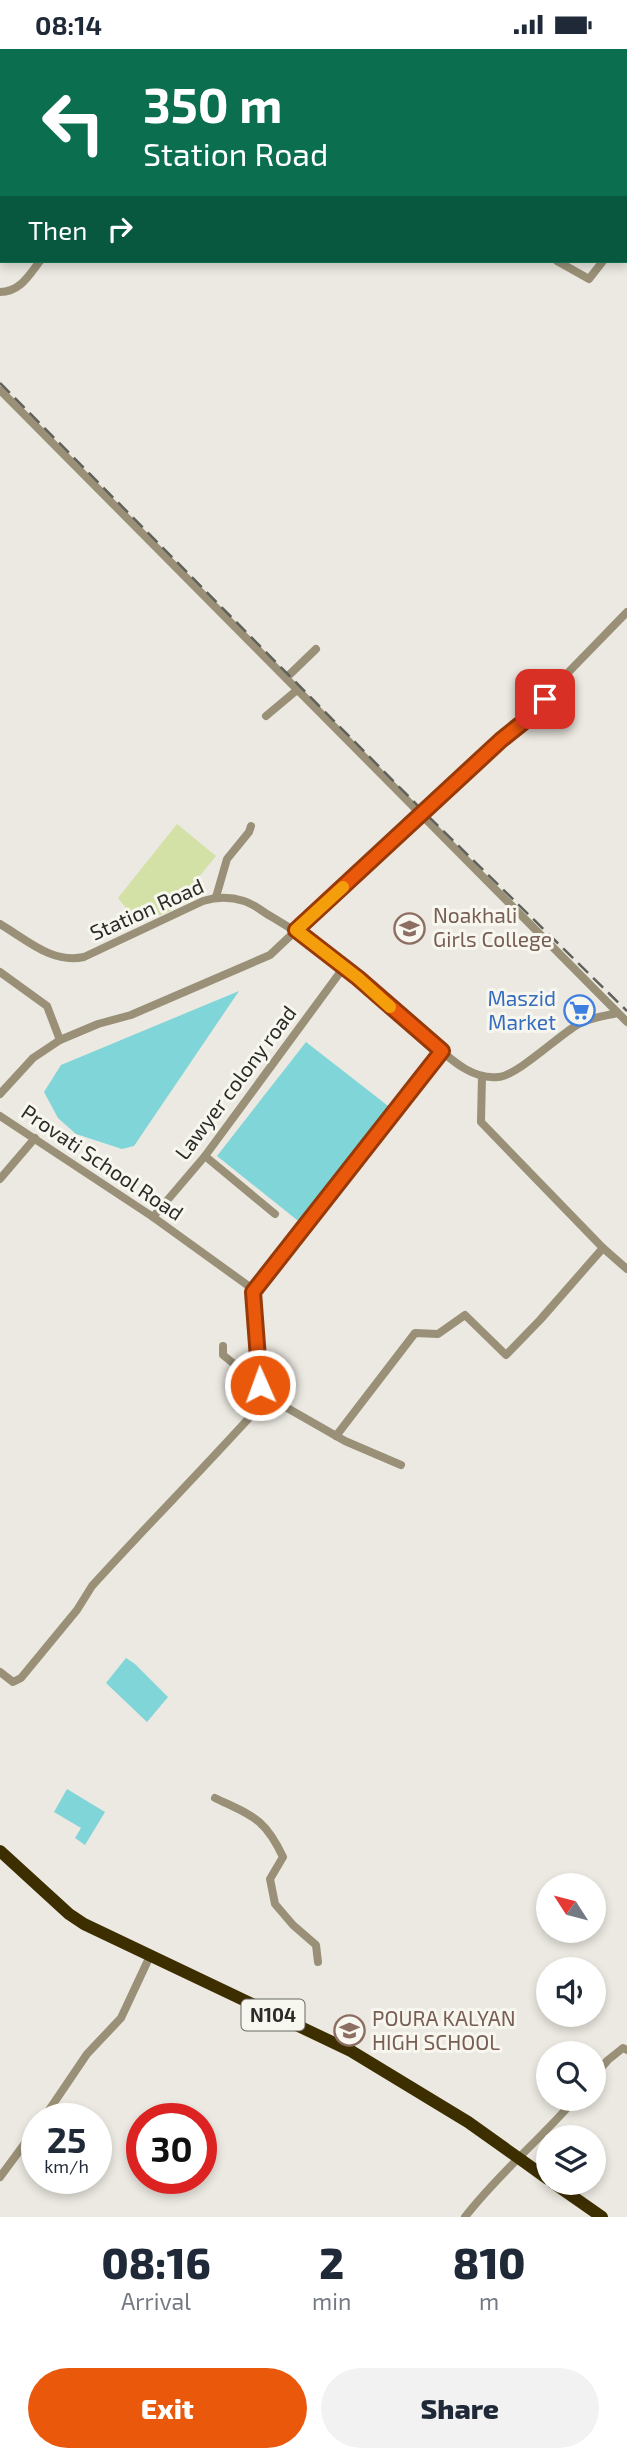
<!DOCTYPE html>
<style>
body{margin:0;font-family:"Exo 2",sans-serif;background:#f2f2f3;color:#1f2937;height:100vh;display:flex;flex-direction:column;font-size:26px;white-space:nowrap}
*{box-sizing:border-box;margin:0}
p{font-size:23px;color:#747a83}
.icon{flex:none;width:38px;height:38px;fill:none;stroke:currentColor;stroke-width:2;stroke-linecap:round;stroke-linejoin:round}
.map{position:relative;height:2168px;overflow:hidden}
.panel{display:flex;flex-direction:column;background:#fff;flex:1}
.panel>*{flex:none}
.banner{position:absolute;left:0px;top:0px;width:628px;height:214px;box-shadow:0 4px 10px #0003;background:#0b6e4f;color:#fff;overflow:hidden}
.needle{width:46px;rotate:306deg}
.fabs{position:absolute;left:536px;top:1824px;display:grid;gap:14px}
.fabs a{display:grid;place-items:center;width:70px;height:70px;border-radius:50%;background:#fff;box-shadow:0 4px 10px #0003;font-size:35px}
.speed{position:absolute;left:21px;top:2054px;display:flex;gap:14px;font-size:35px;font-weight:700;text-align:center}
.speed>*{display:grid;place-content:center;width:91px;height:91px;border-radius:50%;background:#fff;box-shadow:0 4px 10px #0003;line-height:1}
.speed small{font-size:18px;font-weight:400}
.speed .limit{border:10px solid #d22;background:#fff;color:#111}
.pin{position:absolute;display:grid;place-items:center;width:60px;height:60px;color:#fff;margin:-30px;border-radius:14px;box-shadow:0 4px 10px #0006}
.me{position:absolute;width:77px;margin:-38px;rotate:358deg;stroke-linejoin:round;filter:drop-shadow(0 0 5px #0008)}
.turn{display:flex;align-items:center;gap:24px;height:147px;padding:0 28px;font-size:32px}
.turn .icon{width:91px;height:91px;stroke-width:2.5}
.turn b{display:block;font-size:49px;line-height:60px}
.then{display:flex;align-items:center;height:66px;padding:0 28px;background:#0003;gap:14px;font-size:26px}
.eta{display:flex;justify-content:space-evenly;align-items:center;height:119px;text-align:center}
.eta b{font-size:42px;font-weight:800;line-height:49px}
.button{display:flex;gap:14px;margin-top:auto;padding:14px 28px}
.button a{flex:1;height:80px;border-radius:42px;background:#ea580c;color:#fff;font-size:28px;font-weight:800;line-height:80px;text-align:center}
.button a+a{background:#f2f2f3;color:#1f2937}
.status{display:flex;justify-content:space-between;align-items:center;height:49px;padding:0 35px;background:#fff;direction:ltr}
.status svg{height:19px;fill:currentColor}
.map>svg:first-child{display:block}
.green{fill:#d3e1a6}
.water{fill:#80d5d9}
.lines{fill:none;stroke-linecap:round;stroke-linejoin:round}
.minor{stroke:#999077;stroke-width:8}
.highway{stroke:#3d2e00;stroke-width:12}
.rail{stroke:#61615c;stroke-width:2.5;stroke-dasharray:14 7;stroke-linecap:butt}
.route-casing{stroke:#983908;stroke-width:18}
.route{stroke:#ea580c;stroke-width:12}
.slow{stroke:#f59e0b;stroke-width:12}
.labels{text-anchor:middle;stroke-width:6;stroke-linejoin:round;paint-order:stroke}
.shield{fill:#f8f7ef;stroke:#686864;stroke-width:2}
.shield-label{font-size:19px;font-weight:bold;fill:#2b2b28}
.street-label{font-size:21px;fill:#2b2b28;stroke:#f8f7ef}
.education-label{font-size:21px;fill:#785e54;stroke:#f8f7ef;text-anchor:start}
.shop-label{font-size:21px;fill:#366cbe;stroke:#f8f7ef;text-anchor:end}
</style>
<div class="status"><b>08:14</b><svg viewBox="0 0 49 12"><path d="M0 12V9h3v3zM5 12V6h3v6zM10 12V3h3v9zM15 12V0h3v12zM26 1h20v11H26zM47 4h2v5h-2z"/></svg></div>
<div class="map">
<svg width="627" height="2168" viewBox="0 0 627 2168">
<rect width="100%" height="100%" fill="#ebe9e1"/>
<!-- green -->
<polygon class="green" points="177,775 216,807 171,862 138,874 118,849"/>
<!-- water -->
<g class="water">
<polygon points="239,942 134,1097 122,1100 76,1085 58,1069 44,1043 61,1016"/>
<polygon points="306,993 392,1060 302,1175 217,1107"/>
<polygon points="126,1609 135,1615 168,1648 147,1673 106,1634"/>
<polygon points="67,1740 105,1763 85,1796 75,1789 81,1779 54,1763"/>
</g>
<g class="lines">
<!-- minor -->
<g class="minor">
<polyline points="242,0 244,2"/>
<polyline points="213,2 215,0"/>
<polyline points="626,197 627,198"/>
<polyline points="557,212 589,230 603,212"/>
<path d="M0,243C20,243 29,226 40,212"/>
<polyline points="0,341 627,973"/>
<polyline points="286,629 316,600"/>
<polyline points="266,667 297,641"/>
<polyline points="216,848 227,810 249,783 251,777"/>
<path d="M0,875C27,891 52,915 84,908L203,852C216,848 231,848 244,852C254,855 263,863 272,868C329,901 376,947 426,989C447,1006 469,1031 498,1028C517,1027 558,987 577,976C588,969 605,967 617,964"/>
<polyline points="0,923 47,957 60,991"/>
<polyline points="0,1045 33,1009 60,991 98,975 131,966 270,906 423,762 501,691 536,663 555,637 627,563"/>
<path d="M0,1067L153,1168L250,1238C268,1265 247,1322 268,1348L345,1392L401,1416"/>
<polyline points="205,1107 275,1165"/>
<polyline points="0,1130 35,1089"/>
<polyline points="153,1168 205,1107 344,918"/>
<polyline points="603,1199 627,1220"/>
<polyline points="253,1243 442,1002"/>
<polyline points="223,1297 223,1306 260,1336"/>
<polyline points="336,1387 415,1284 438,1285 465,1266 506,1306 540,1271 603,1199 481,1073 482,1027"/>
<path d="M0,1623L13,1633L21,1629L77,1561L92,1537C150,1473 211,1412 268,1348"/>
<path d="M215,1749C252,1767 264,1768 283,1808L270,1830L275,1855L293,1876L316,1896L318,1913"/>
<polyline points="593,2028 608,2011 623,1999 627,2001"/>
<polyline points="43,2070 87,2005 121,1969 150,1907"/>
<polyline points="0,2128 37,2078"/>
<path d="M465,2168C498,2125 541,2090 576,2049"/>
</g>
<!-- highway -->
<g class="highway">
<polyline points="0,1802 69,1865 84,1875 351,2002 468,2073 548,2130"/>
<polyline points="552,2133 602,2168"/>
</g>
<!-- rail -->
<polyline class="rail" points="0,334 423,762 627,962"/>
</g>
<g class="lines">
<defs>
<polyline id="route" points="260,1336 253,1243 442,1002 358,929 296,881 501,691 536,663 545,650"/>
</defs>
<!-- route casing -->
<use href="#route" class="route-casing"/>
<!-- route -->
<use href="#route" class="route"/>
<!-- slow -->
<polyline class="slow" points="343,838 296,881 358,929 390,958"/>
</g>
<!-- icons -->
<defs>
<symbol id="university-ring" viewBox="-11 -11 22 22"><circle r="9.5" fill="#f8f7ef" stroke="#8d6e63" stroke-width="1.5"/><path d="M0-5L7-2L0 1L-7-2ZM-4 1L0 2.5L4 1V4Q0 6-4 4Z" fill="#8d6e63"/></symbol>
<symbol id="supermarket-ring" viewBox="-11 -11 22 22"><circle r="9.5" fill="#f8f7ef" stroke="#3f7fe0" stroke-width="1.5"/><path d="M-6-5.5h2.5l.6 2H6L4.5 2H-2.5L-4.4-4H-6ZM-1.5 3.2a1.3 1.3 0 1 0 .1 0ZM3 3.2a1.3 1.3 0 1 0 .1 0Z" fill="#3f7fe0"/></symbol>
<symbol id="school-ring" viewBox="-11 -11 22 22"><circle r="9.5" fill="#f8f7ef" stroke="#8d6e63" stroke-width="1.5"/><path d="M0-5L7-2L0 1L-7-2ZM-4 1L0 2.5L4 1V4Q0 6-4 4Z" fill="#8d6e63"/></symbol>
</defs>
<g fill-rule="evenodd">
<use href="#university-ring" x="392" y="862" width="35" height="35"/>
<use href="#supermarket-ring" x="562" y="944" width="35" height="35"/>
<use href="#school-ring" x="332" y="1964" width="35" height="35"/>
</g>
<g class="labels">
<!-- shield labels -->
<rect class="shield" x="241.5" y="1950.5" width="63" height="31" rx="5"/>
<g class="shield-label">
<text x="273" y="1973">N104</text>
</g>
<!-- street labels -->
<g class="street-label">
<text transform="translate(147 861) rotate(-24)" y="7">Station Road</text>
<text transform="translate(236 1034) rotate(-53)" y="7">Lawyer colony road</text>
<text transform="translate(102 1114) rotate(34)" y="7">Provati School Road</text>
</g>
<!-- education labels -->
<g class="education-label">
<text x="433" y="874">Noakhali<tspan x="433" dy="24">Girls College</tspan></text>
<text x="372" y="1977">POURA KALYAN<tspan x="372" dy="24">HIGH SCHOOL</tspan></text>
</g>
<!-- shop labels -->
<g class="shop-label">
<text x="556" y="957">Maszid<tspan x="556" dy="24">Market</tspan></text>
</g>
</g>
</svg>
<div class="fabs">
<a><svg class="needle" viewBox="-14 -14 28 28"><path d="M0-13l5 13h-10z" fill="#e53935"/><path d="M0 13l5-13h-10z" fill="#747a83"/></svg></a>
<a><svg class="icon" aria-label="sound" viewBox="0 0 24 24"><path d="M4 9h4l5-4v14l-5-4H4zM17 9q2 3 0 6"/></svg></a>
<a><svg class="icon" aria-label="search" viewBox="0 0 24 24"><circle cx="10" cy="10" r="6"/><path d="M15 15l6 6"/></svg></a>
<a><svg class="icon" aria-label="layers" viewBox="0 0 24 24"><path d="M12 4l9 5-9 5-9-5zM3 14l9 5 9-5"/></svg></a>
</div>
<div class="speed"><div>25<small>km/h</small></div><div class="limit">30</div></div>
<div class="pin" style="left:545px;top:650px;background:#d93025"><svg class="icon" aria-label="arrive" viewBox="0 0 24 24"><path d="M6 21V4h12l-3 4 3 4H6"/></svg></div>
<svg class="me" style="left:260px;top:1336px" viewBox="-20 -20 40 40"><circle r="17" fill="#ea580c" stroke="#fff" stroke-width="3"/><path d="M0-11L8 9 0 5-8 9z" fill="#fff"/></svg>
<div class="banner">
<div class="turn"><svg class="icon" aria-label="left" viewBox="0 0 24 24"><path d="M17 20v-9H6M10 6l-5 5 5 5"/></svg><div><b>350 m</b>Station Road</div></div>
<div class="then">Then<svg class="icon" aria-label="right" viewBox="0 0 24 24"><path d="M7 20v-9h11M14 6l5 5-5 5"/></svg></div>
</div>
</div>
<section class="panel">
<div class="eta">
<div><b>08:16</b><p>Arrival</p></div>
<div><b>2</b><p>min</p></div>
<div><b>810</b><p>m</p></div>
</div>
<div class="button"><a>Exit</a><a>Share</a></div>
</section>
